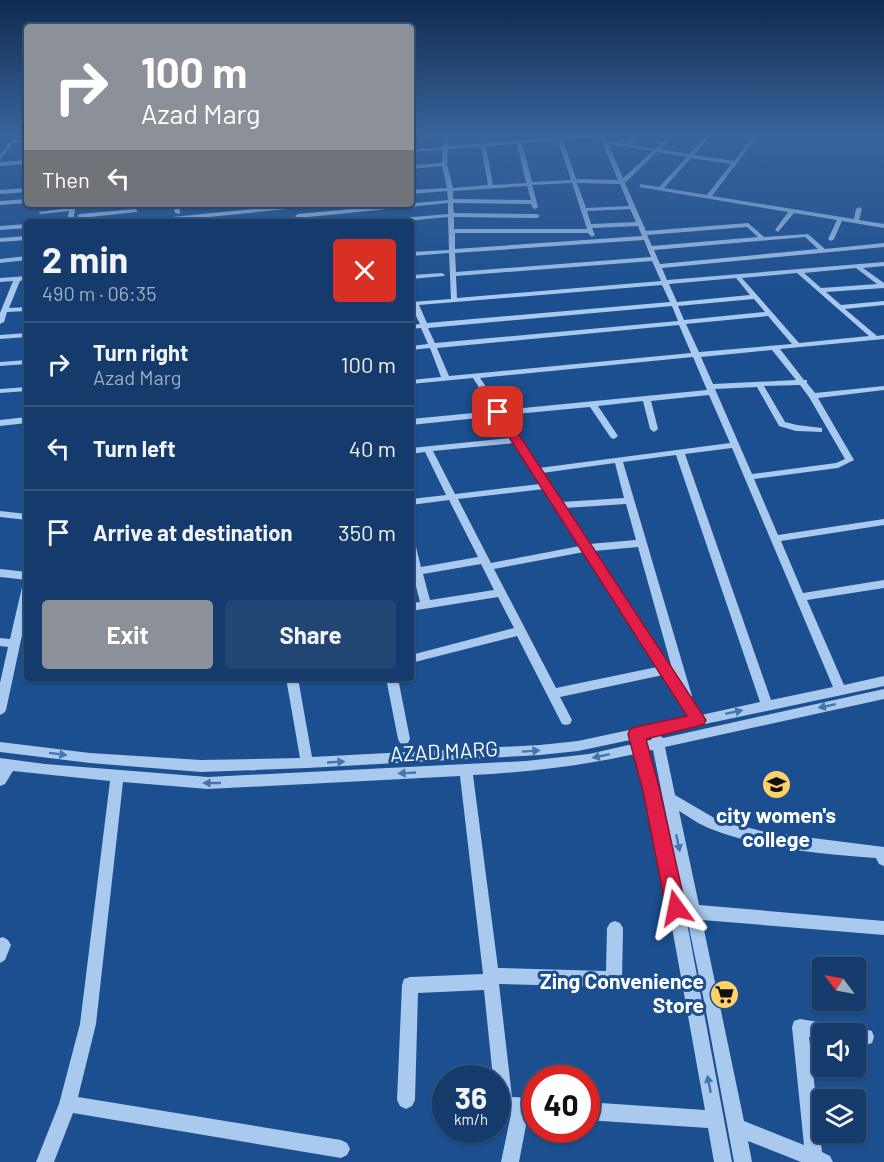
<!DOCTYPE html>
<meta charset="utf-8">
<style>
body{margin:0;font-family:Barlow,sans-serif;background:#214673;color:#f1f3f6;height:100vh;display:flex;flex-direction:column;font-size:22px;white-space:nowrap}
*{box-sizing:border-box;margin:0}
p{font-size:20px;color:#9dadc1}
.icon{flex:none;width:33px;height:33px;fill:none;stroke:currentColor;stroke-width:2;stroke-linecap:round;stroke-linejoin:round}
.map{position:relative;flex:1;overflow:hidden}
.side{position:absolute;left:24px;top:219px;width:390px;height:462px;display:flex;flex-direction:column;background:#143b6b;border-radius:6px;box-shadow:0 2px 4px #0004,0 0 0 2px #33557e}
.side>*{flex:none}
.top-card{position:absolute;left:24px;top:24px;width:390px;height:183px;border-radius:6px;box-shadow:0 2px 4px #0004,0 0 0 2px #33557e;background:#8c9099;color:#fff;overflow:hidden}
.needle{width:39px;rotate:302deg}
.controls{position:absolute;left:812px;top:957px;display:grid;gap:12px}
.controls a{display:grid;place-items:center;width:54px;height:54px;border-radius:6px;background:#143b6b;box-shadow:0 2px 4px #0004,0 0 0 2px #33557e;font-size:30px}
.speed{position:absolute;left:432px;top:1065px;display:flex;gap:12px;font-size:30px;font-weight:700;text-align:center}
.speed>*{display:grid;place-content:center;width:78px;height:78px;border-radius:50%;background:#143b6b;box-shadow:0 2px 4px #0004,0 0 0 2px #33557e;line-height:1}
.speed small{font-size:15px;font-weight:400}
.speed .limit{border:9px solid #d22;background:#fff;color:#111}
.pin{position:absolute;display:grid;place-items:center;width:51px;height:51px;color:#fff;margin:-26px;border-radius:12px;box-shadow:0 3px 9px #0006}
.me{position:absolute;width:66px;margin:-33px;rotate:348deg;stroke-linejoin:round;filter:drop-shadow(0 0 4px #0008)}
.turn{display:flex;align-items:center;gap:21px;height:126px;padding:0 18px;font-size:27px}
.turn .icon{width:78px;height:78px;stroke-width:2.5}
.turn b{display:block;font-size:42px;line-height:51px}
.then{display:flex;align-items:center;height:57px;padding:0 18px;background:#0003;gap:12px;font-size:22px}
.round{display:grid;place-items:center;flex:none;width:63px;height:63px;border-radius:6px;background:#214673}
.head{display:flex;align-items:center;justify-content:space-between;height:102px;padding:0 18px}
h1{font-size:36px;font-weight:700;line-height:45px}
.action{display:flex;gap:12px;margin-top:auto;padding:12px 18px}
.action a{flex:1;height:69px;border-radius:6px;background:#8c9099;color:#fff;font-size:24px;font-weight:700;line-height:69px;text-align:center}
.action a+a{background:#214673;color:#f1f3f6}
ul{padding:0;list-style:none}
li{display:flex;align-items:center;gap:18px;height:84px;padding:0 18px;border-top:2px solid #33557e}
li div{flex:1}
li b{display:block;font-size:22px}
li em{font-style:normal}
.map>svg:first-child{display:block}
.lines{fill:none;stroke-linecap:round;stroke-linejoin:round}
.minor{fill:#a9c9ee;fill-rule:evenodd}
.oneway{fill:#4674ac}
.route{fill:#e11d48;stroke:#92132f;stroke-width:1.5}
.labels{text-anchor:middle;stroke-width:6;stroke-linejoin:round;paint-order:stroke}
.near-street-label{font-size:21px;fill:#fff;stroke:#1b4f8f}
.near-poi-label{font-size:21px;font-weight:bold;fill:#fff;stroke:#1b4f8f}
</style>
<div class="map">
<svg width="884" height="1162" viewBox="0 0 884 1162">
<rect width="100%" height="100%" fill="#1b4f8f"/>
<g class="lines">
<!-- minor -->
<g class="minor">
<polygon points="15,134 19,134 15,140 27,140 27,142 13,143 0,160 0,155"/>
<polygon points="433,134 435,136 411,138 411,136"/>
<path d="M445,134H449L448,146L599,134H604L606,141L625,144L639,134H643L630,145L655,149L672,134H676L660,149L689,154L708,134H712L694,155L734,161L755,134H759L712,196L854,219L856,209L859,207L862,209L859,220L884,224V228L842,221L834,239L831,241L828,239L837,220L794,213L778,232L775,230L788,212L639,187L641,184L659,187L687,157L657,152L625,183L646,231L748,223L764,237L808,234L825,249L884,243V247L662,268L667,280L884,262V266L863,268L884,283V288L826,292L841,305L884,301V305L845,309L877,336L884,335V339L780,349L804,380H807V383L815,393L884,386V390L818,398L854,460L838,468L754,479L778,535L884,519V525L781,541L803,593L884,580V588L807,600L844,685L884,676V686L658,734L663,738L884,689V699L665,747L675,795L716,819L765,832L884,847V866L879,864L876,858C821,854 763,849 711,829C700,825 689,817 679,811L699,905L884,921V935L702,920L744,1121L804,1145L792,1027L794,1021L800,1019L843,1026L849,1029L855,1027L872,1031L874,1037L872,1043L866,1045L855,1043V1034H822V1039L809,1037L822,1152L830,1156L833,1162H801L748,1141L752,1162H734L705,1006L653,750L647,751L689,933L732,1162H714L708,1128L586,1120V1102L705,1110L673,933L635,754C581,766 528,772 473,775L498,968L606,971L607,928L610,923L615,921L620,923L623,928L622,979L620,985L614,987L499,984L512,1097L536,1098V1116L528,1115L519,1162H501L511,1114L498,1111L496,1108V1078H493L484,990L418,993L415,1100L412,1106L406,1109L400,1106L397,1100L402,985L404,979L410,977L483,974L460,776L208,789L123,782L96,1024L78,1097L341,1140L347,1143L350,1149L347,1155L341,1158L73,1113L54,1162H36L59,1104L80,1024L110,781L13,771L5,784L0,786V758L45,764L208,777L526,761L589,754L633,744L635,739L578,751L540,755L307,768L201,772L90,763L0,752V742L90,753L201,760L300,758L286,678H298L312,757L540,745L578,741L690,717L663,675L560,697L572,720L570,724L566,725L562,724L517,636L411,663V655L514,628L498,597L411,611V603L420,602L411,567V544L416,547L421,567L478,557L449,500L411,505V499L446,495L425,452L411,454V448L511,438L497,416L411,425V419L494,411L473,378L411,384V380L441,377L430,348L411,350V346L428,344L421,328L411,329V325L420,324L411,306V302L451,299L449,253L411,256V252L449,250L448,217L396,222H375L378,220L448,214V203L298,218L295,216L298,214L448,200L447,191L411,194V190L447,188L442,166L411,169V165L442,163L443,150L411,152V150L443,147ZM600,137L618,180L576,179L563,140ZM558,140L571,180L532,182L522,143ZM517,144L526,183L493,185L486,146ZM608,144L653,151L623,178ZM481,147L488,185L453,188L447,164L448,149ZM691,158L731,164L707,195L664,188ZM572,183L587,229H454V217L537,218L540,216L537,214L454,213L453,203L531,204L533,208L535,209L538,207L532,185ZM577,183L620,184L629,206L586,208ZM527,186L531,200L453,199V191ZM630,209L636,222L591,224L587,211ZM638,226L642,236L455,249V233H588L592,237L595,235L592,228ZM747,227L758,237L652,246L647,235ZM805,237L818,249L660,264L654,250ZM644,240L651,257L456,272L455,253ZM652,261L661,281L457,298L456,276ZM856,268L877,284L821,288L804,273ZM797,273L869,336L799,343L742,278ZM736,278L750,295L677,302L669,284ZM662,285L670,302L427,323L419,305ZM754,299L765,312L684,320L678,306ZM672,306L678,321L435,343L428,328ZM768,316L792,344L699,352L686,324ZM679,325L691,353L449,376L437,348ZM772,350L796,380L713,384L701,357ZM693,357L707,390L502,410L480,378ZM800,385L809,397L845,459L836,463L752,474L715,389L757,387L779,426L796,431L822,432V428L797,425L785,422L764,386ZM709,395L730,443L539,468L505,415L590,407L611,438L614,439L618,436L598,406L643,401L650,429L654,432L658,429L651,401ZM514,443L540,484L455,494L433,451ZM732,448L833,687L771,700L685,454ZM676,455L760,702L701,715L691,699L692,696L623,462ZM615,463L624,498L561,502L542,473ZM544,489L580,546L491,563L458,499ZM626,504L636,540L589,544L565,508ZM638,547L673,672L594,551ZM584,552L657,667L556,688L494,569ZM481,564L494,590L430,600L423,574ZM653,735L651,740L645,741L640,738Z"/>
<polygon points="27,160 27,164 0,166 0,162"/>
<polygon points="27,188 27,192 0,194 0,190"/>
<polygon points="27,199 27,203 0,205 0,201"/>
<polygon points="70,204 76,204 73,222 67,222 69,211 41,214 38,212 70,208"/>
<polygon points="84,204 96,204 86,207"/>
<polygon points="173,204 179,204 180,214 175,213"/>
<polygon points="295,205 297,206 297,208 159,222 138,222 141,220"/>
<polygon points="135,209 137,210 137,212 80,218 77,216 80,214"/>
<polygon points="27,224 27,228 0,230 0,226"/>
<polygon points="27,236 27,240 0,242 0,238"/>
<polygon points="27,256 27,260 0,263 0,259"/>
<polygon points="442,273 445,275 444,276 411,279 411,275"/>
<polygon points="27,276 27,280 20,281 9,308 27,307 27,311 7,312 4,322 0,324 0,313 13,281 0,282 0,278"/>
<polygon points="27,333 27,337 0,339 0,335"/>
<polygon points="27,360 27,364 0,366 0,362"/>
<polygon points="27,387 27,391 0,393 0,389"/>
<polygon points="27,417 27,423 0,426 0,420"/>
<polygon points="0,511 27,514 27,520 0,517"/>
<polygon points="0,569 27,572 27,580 0,577"/>
<polygon points="27,583 27,612 6,710 4,713 0,715 0,683 8,647 0,646 0,638 10,639 22,587"/>
<polygon points="386,678 398,678 410,739 408,743 404,744 400,743 398,739"/>
<polygon points="3,937 8,940 11,945 5,960 0,963 0,938"/>
</g>
</g>
<!-- one-way arrows -->
<defs><path id="oneway-solid" d="M-6-.8H1V-3.2L6.5 0L1 3.2V.8H-6Z" transform="scale(1.5)"/></defs>
<g class="oneway">
<use href="#oneway-solid" transform="translate(827 706) rotate(168)"/>
<use href="#oneway-solid" transform="translate(734 712) rotate(-12)"/>
<use href="#oneway-solid" transform="translate(531 751) rotate(-4)"/>
<use href="#oneway-solid" transform="translate(58 754) rotate(7)"/>
<use href="#oneway-solid" transform="translate(601 756) rotate(168)"/>
<use href="#oneway-solid" transform="translate(336 762) rotate(-3)"/>
<use href="#oneway-solid" transform="translate(407 773) rotate(177)"/>
<use href="#oneway-solid" transform="translate(212 783) rotate(180)"/>
<use href="#oneway-solid" transform="translate(678 843) rotate(78)"/>
<use href="#oneway-solid" transform="translate(709 1084) rotate(-101)"/>
</g>
<!-- sky -->
<linearGradient id="sky" x2="0" y2="1"><stop stop-color="#0f2b4f"/><stop offset="0.45" stop-color="#39639b"/><stop offset="1" stop-color="#39639b" stop-opacity="0"/></linearGradient>
<rect width="884" height="296" fill="url(#sky)"/>
<!-- route -->
<polygon class="route" points="498,409 504,412 706,720 704,724 698,726 646,739 660,791 686,908 683,915 676,918 669,915 666,908 643,791 628,734 630,729 636,727 687,716 493,412"/>
<!-- icons -->
<defs>
<symbol id="university-disc" viewBox="-11 -11 22 22"><circle r="9.5" fill="#ffd166" stroke="#1b4f8f"/><path d="M0-5L7-2L0 1L-7-2ZM-4 1L0 2.5L4 1V4Q0 6-4 4Z" fill="#111"/></symbol>
<symbol id="supermarket-disc" viewBox="-11 -11 22 22"><circle r="9.5" fill="#ffd166" stroke="#1b4f8f"/><path d="M-6-5.5h2.5l.6 2H6L4.5 2H-2.5L-4.4-4H-6ZM-1.5 3.2a1.3 1.3 0 1 0 .1 0ZM3 3.2a1.3 1.3 0 1 0 .1 0Z" fill="#111"/></symbol>
</defs>
<g fill-rule="evenodd">
<use href="#university-disc" x="760" y="768" width="33" height="33"/>
<use href="#supermarket-disc" x="708" y="978" width="33" height="33"/>
</g>
<g class="labels">
<!-- near-street labels -->
<g class="near-street-label">
<text transform="translate(444 752) rotate(-3)" y="7">AZAD MARG</text>
</g>
<!-- near-poi labels -->
<g class="near-poi-label">
<text x="776" y="823">city women's<tspan x="776" dy="24">college</tspan></text>
<text x="704" y="989" text-anchor="end">Zing Convenience<tspan x="704" dy="24">Store</tspan></text>
</g>
</g>
</svg>
<div class="controls">
<a><svg class="needle" viewBox="-14 -14 28 28"><path d="M0-13l5 13h-10z" fill="#e53935"/><path d="M0 13l5-13h-10z" fill="#9dadc1"/></svg></a>
<a><svg class="icon" aria-label="sound" viewBox="0 0 24 24"><path d="M4 9h4l5-4v14l-5-4H4zM17 9q2 3 0 6"/></svg></a>
<a><svg class="icon" aria-label="layers" viewBox="0 0 24 24"><path d="M12 4l9 5-9 5-9-5zM3 14l9 5 9-5"/></svg></a>
</div>
<div class="speed"><div>36<small>km/h</small></div><div class="limit">40</div></div>
<div class="pin" style="left:498px;top:412px;background:#d93025"><svg class="icon" aria-label="arrive" viewBox="0 0 24 24"><path d="M6 21V4h12l-3 4 3 4H6"/></svg></div>
<svg class="me" style="left:676px;top:908px" viewBox="-20 -20 40 40"><path d="M0-17L14 15 0 8-14 15z" fill="#e11d48" stroke="#fff" stroke-width="4"/></svg>
<div class="top-card">
<div class="turn"><svg class="icon" aria-label="right" viewBox="0 0 24 24"><path d="M7 20v-9h11M14 6l5 5-5 5"/></svg><div><b>100 m</b>Azad Marg</div></div>
<div class="then">Then<svg class="icon" aria-label="left" viewBox="0 0 24 24"><path d="M17 20v-9H6M10 6l-5 5 5 5"/></svg></div>
</div>
<section class="side">
<div class="head"><div><h1>2 min</h1><p>490 m · 06:35</p></div><a class="round" style="background:#d93025;color:#fff"><svg class="icon" aria-label="close" viewBox="0 0 24 24"><path d="M6 6l12 12M18 6L6 18"/></svg></a></div>
<ul>
<li><svg class="icon" aria-label="right" viewBox="0 0 24 24"><path d="M7 20v-9h11M14 6l5 5-5 5"/></svg><div><b>Turn right</b><p>Azad Marg</p></div><em>100 m</em></li>
<li><svg class="icon" aria-label="left" viewBox="0 0 24 24"><path d="M17 20v-9H6M10 6l-5 5 5 5"/></svg><div><b>Turn left</b></div><em>40 m</em></li>
<li><svg class="icon" aria-label="arrive" viewBox="0 0 24 24"><path d="M6 21V4h12l-3 4 3 4H6"/></svg><div><b>Arrive at destination</b></div><em>350 m</em></li>
</ul>
<div class="action"><a>Exit</a><a>Share</a></div>
</section>
</div>
